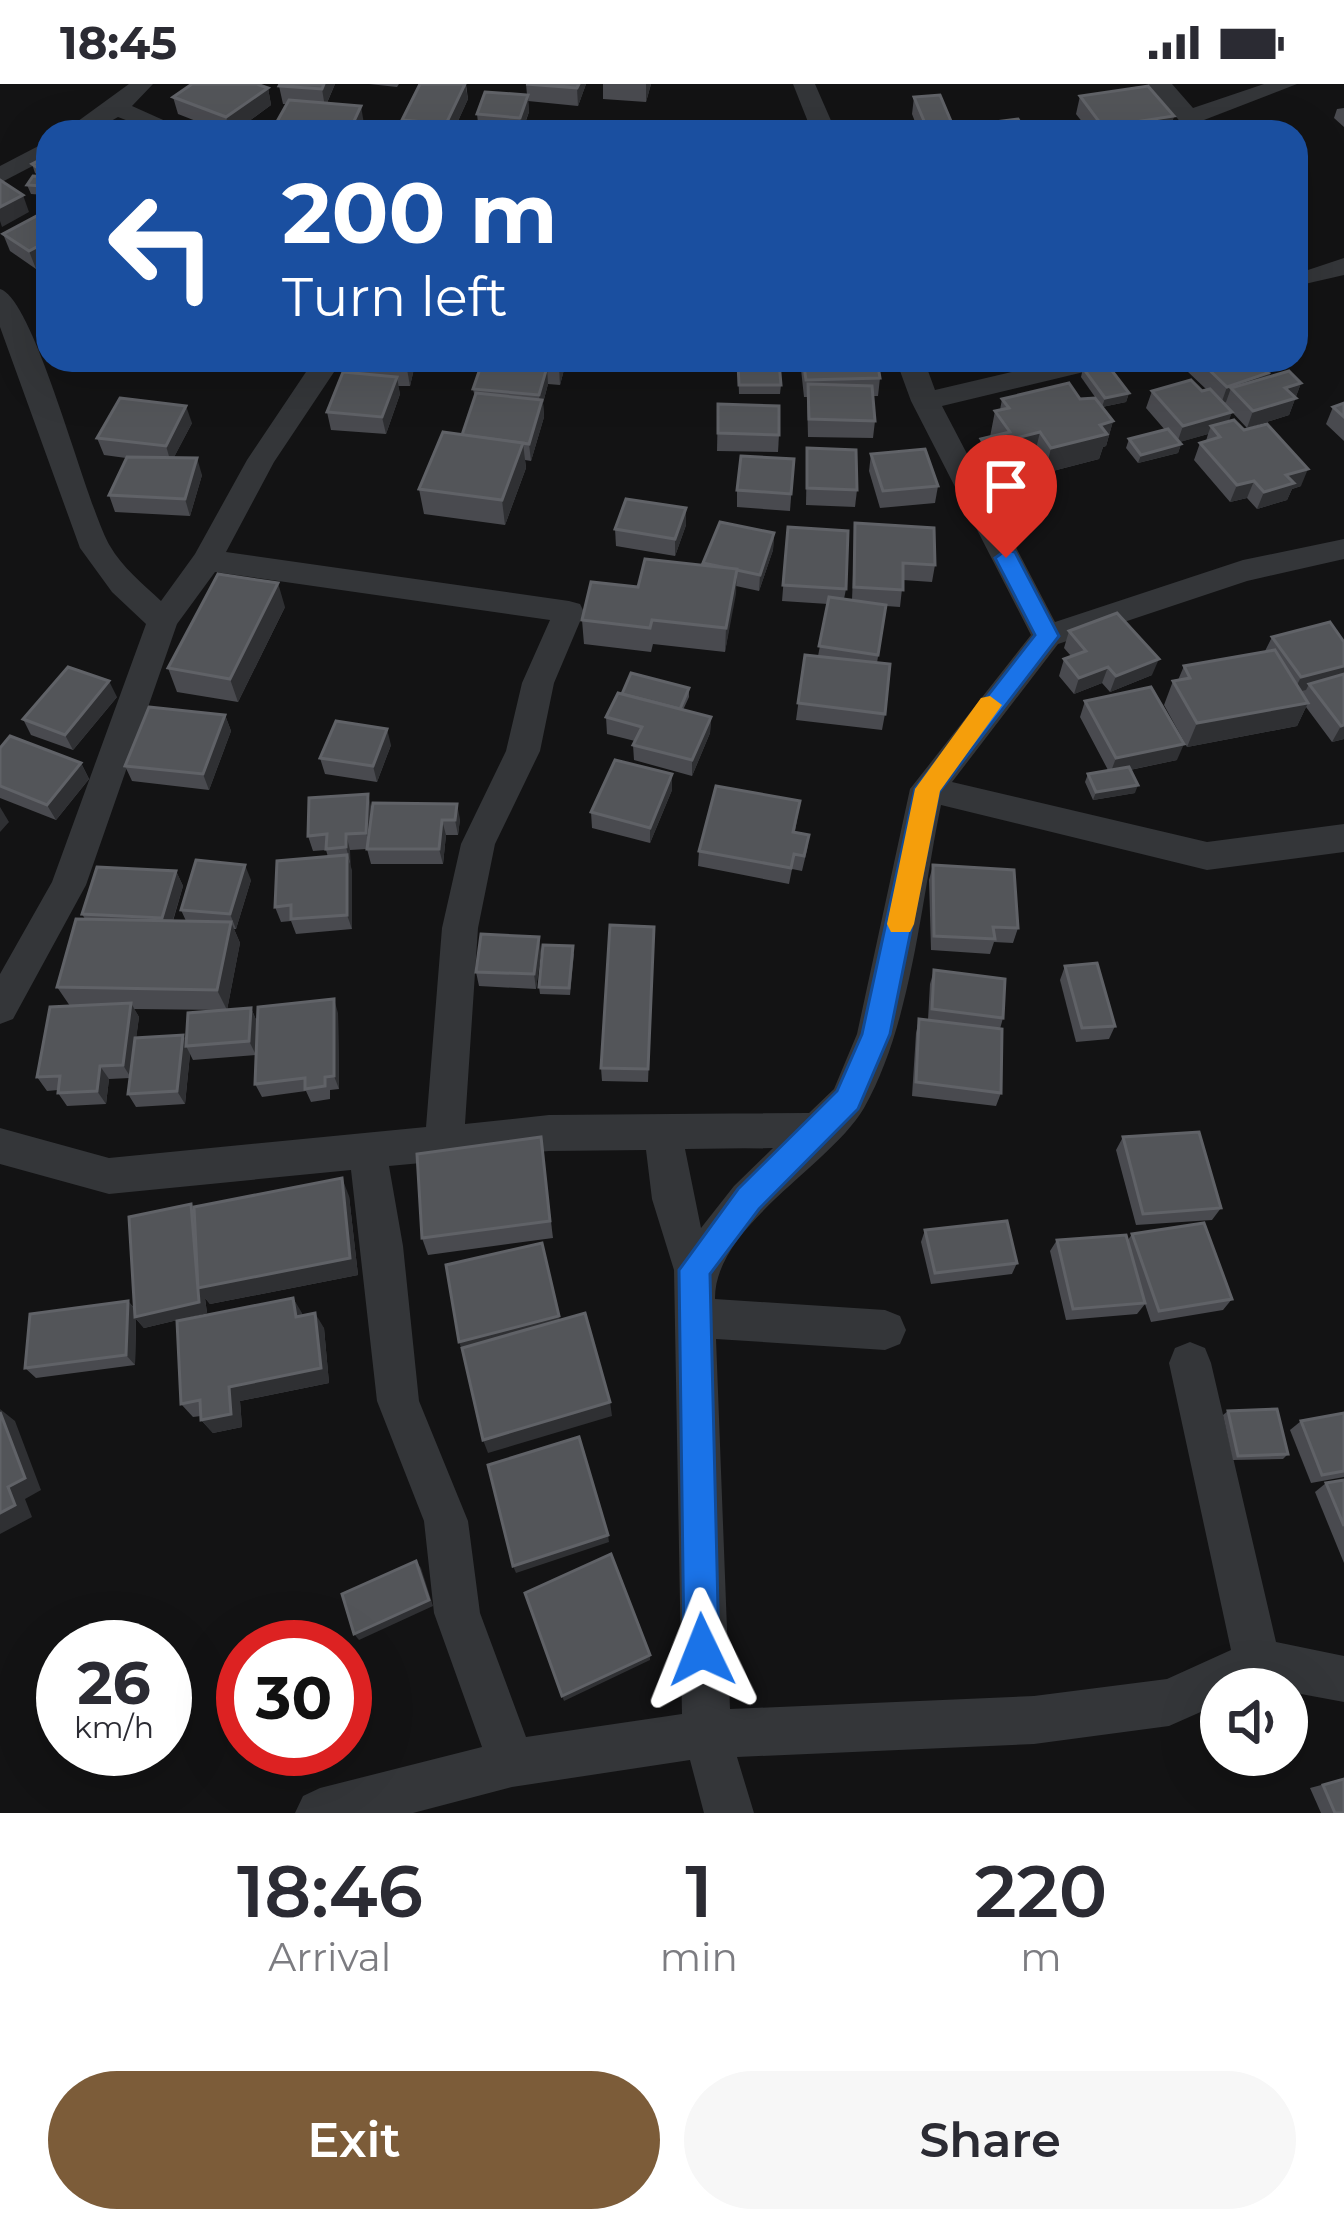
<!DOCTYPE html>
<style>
body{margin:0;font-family:Montserrat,sans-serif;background:#f7f7f7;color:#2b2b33;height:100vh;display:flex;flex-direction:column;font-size:45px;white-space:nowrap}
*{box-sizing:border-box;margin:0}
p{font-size:39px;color:#7c7c81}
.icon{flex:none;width:66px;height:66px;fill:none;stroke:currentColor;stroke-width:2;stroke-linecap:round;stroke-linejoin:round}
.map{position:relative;height:1729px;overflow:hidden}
.side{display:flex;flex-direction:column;background:#fff;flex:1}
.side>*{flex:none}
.banner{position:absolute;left:36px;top:36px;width:1272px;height:252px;border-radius:36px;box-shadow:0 12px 48px #0002;background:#1a4fa0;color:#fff;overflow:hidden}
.fabs{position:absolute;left:1200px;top:1584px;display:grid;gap:24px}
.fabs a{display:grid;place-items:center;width:108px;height:108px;border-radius:50%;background:#fff;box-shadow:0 12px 48px #0002;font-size:60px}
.speed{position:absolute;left:36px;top:1536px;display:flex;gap:24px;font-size:60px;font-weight:700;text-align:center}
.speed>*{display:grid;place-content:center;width:156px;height:156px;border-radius:50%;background:#fff;box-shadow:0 12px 48px #0002;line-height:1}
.speed small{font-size:30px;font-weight:400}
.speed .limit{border:18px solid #d22;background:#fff;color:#111}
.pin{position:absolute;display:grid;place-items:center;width:102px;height:102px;color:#fff;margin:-123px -51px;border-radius:50% 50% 50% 0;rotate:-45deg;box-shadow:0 0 12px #0007}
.pin .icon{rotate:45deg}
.me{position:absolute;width:132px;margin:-66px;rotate:358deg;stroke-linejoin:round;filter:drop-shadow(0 0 9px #0008)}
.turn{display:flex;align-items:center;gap:42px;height:252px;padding:0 48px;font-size:54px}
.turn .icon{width:156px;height:156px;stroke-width:2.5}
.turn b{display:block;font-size:84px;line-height:102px}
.eta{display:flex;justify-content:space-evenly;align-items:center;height:204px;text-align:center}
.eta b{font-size:72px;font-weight:600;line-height:84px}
.cta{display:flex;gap:24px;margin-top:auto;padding:24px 48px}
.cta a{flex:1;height:138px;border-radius:72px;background:#7c5c39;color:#fff;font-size:48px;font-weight:600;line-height:138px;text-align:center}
.cta a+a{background:#f7f7f7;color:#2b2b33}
.status{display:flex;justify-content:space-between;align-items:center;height:84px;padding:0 60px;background:#fff;direction:ltr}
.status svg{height:33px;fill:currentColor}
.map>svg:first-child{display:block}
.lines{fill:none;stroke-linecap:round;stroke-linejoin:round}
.street{fill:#343639;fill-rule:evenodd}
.wall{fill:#494a4f;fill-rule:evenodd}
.shaded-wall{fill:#2f3033}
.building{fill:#535559;stroke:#606267;stroke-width:3}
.route{fill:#1a73e8;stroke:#114b97;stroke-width:3}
.slow{fill:#f59e0b}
</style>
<div class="status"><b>18:45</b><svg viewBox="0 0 49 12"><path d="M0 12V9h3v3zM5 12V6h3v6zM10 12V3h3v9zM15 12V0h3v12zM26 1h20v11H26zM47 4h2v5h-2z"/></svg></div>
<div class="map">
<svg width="1344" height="1729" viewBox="0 0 1344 1729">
<rect width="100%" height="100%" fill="#131314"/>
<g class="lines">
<!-- street -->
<g class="street">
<polygon points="129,0 153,0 132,22 190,48 157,48 118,33 92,48 63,48"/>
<polygon points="793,0 815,0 836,48 812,48"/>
<polygon points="1148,0 1172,0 1193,24 1264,0 1297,0 1204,36 1214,48 1189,48"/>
<polygon points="48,57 48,74 0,99 0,82"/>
<polygon points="1344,174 1344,191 1296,202 1296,190"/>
<path d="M0,205C35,214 86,422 110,462C122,483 143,500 161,517L195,470L247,376L314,276H342L274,378L226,468L569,517L580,520L584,528L554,599L540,667L495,760L478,844L465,1040L549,1031L809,1029L834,1005L857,950L910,705L1031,551L911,317L896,276H924L935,306L1062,276H1113L1109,282L942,322L1055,538L1243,476L1344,455V475L1247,497L1058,560L952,698L1207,758L1344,740V768L1207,786L941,721C921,817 912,939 864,1024C830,1082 714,1142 715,1215L885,1226L900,1232L906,1246L900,1260L885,1266L716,1255L730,1625L1034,1612L1167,1595L1231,1566L1169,1279L1175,1264L1190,1258L1205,1264L1211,1279L1276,1558L1344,1572V1618L1258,1602L1221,1605V1619L1169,1642L1034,1660L737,1673L754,1729H704L690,1676L512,1703L413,1729H295L303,1712L320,1704L482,1663L434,1529L424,1437L377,1317L351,1086L109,1110L0,1080V1044L109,1074L426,1043L442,844L461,760L506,667L522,599L550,536L215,488L177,540L86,801L13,935L0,940V890L52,798L146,540L112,508L80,464L0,243ZM773,1064L734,1102L701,1144L685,1065ZM646,1066L652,1115L674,1186L682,1630L526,1653L480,1529L468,1437L419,1317L403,1162L389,1082L549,1067Z"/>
</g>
</g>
<!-- wall -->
<g class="wall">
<polygon points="335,0 327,19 364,40 360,48 276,48 274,43 287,20 283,20 279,2"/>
<polygon points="369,0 399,0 397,3"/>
<polygon points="420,0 466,0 468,15 453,48 404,48 402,36"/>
<polygon points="526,0 586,0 578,22 528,17 529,28 522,48 479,48 477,30 527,11"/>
<polygon points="603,0 651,0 646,18 603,15"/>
<polygon points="268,4 271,21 234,48 224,48 178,30 173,13"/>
<polygon points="1080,12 1174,32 1169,48 1090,48 1076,30"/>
<polygon points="914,13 953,42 952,47 956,48 919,48 912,30"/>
<polygon points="1344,24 1344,43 1334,34 1337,25"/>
<polygon points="48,72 48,106 45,111 31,110 27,101 39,92 35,89 32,80"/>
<polygon points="48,131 36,185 10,167 3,150"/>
<polygon points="347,276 416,276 410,302 398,302 400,310 386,350 331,346 327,328 347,288"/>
<polygon points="483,276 588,276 585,281 566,278 560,301 548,300 543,319 544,333 531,377 525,376 526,384 505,441 424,430 419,405 462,351 475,314 473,305"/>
<polygon points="800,276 877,276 880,294 878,312 873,312 875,337 873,354 808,353 807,313 804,313"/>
<polygon points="1190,276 1272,276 1274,279 1269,293 1301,299 1289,331 1247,344 1232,328 1228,337 1301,402 1292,405 1287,416 1257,425 1247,414 1230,418 1194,376 1200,359 1206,357 1208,350 1179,358 1181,360 1178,369 1138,379 1126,364 1129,355 1165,346 1146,324 1152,307 1207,306 1187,287"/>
<polygon points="738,279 781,301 780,310 739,310"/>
<polygon points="1083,284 1129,309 1126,318 1102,323 1081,293"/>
<polygon points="1002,315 1080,315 1113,337 1106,362 1103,363 1099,375 1045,389 1034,373 1030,374 1025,399 995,406 976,380 981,355 990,353 995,327 1000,326"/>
<polygon points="1344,319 1344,357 1326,340 1333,323"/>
<polygon points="718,320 779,351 778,368 717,367"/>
<polygon points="192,339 174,373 202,391 190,432 115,428 109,411 126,374 104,371 97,354"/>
<polygon points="807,364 857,406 855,423 806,421"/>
<polygon points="871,370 938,402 935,419 880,424 869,387"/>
<polygon points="794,375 790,427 737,423 737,406"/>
<polygon points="686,424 686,441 675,472 616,462 615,445"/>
<polygon points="855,439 935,481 932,498 903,496 900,523 886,522 877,579 885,630 882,646 796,636 805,571 818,572 828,520 782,517 788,443 846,505 844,515 852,516"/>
<polygon points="774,449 773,466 759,507 736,502 725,568 653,560 651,568 584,560 582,536 638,503 703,482 703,479"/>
<polygon points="285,523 238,618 177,608 168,584"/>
<polygon points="1069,547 1152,591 1110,608 1102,599 1074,610 1059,592 1064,575 1071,572 1064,564"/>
<polygon points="1272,553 1344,558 1344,655 1332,658 1306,623 1297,642 1187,663 1164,621 1173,597 1178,596 1184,582 1265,567"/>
<polygon points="689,604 689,613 683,626 711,633 710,649 692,692 634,676 633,661 635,657 607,650 606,633 622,610"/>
<polygon points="117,613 73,666 31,651 23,635"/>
<polygon points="1085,617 1177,676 1130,686 1135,709 1093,716 1085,698 1088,690 1108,686 1080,633"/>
<polygon points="225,631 231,647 209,706 132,697 125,682"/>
<polygon points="391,661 377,698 325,690 320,674"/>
<polygon points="0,664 81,679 89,695 56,736 0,714"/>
<polygon points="672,706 650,759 592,744 591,728"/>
<polygon points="800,717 795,748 809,751 807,766 802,787 792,785 789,800 698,782 699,767"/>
<polygon points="372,726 460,735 458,751 446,751 443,780 371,780 367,765 350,766 352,845 296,850 291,837 281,838 275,823 328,773 326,766 313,767 308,752"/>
<polygon points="933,781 1018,844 1013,859 994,858 990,870 931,866 929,796"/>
<path d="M176,787L183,802L173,837H186L181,826L251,796L236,845H234L240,859L227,926L251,924L257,938L256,971L193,976L190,970L185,1020L136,1023L128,1010L130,994L109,995L106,1020L67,1022L58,1009V1006L47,1007L37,993L70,922L57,903L85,835L82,830ZM134,925L223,926L186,957L183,951L136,954L139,933Z"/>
<polygon points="654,857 648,998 602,997 601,984"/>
<polygon points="541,867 536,905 479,902 476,888"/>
<polygon points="574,869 570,911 540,910 539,903"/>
<polygon points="1065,882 1115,942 1109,955 1076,958 1060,896"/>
<polygon points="934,886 1003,934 1000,945 1001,1009 996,1022 912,1012 916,949 919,935 928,936 930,900"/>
<polygon points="338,929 339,1005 330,1006 330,1015 311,1018 306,1007 262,1013 255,1000"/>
<polygon points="1123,1053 1221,1124 1212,1136 1136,1141 1116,1066"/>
<polygon points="543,1072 553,1154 428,1171 422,1154"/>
<polygon points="349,1112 358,1191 210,1220 205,1214 207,1229 144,1244 136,1235 135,1281 36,1294 25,1284 128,1217 135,1225 194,1125"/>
<polygon points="925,1146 1017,1179 1012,1190 931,1200 921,1158"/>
<polygon points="1132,1150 1232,1215 1223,1226 1151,1238 1145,1220 1137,1230 1066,1236 1050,1167 1057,1156 1128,1156"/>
<polygon points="293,1214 302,1232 324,1244 329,1299 240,1317 242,1343 213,1349 201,1336 201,1332 193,1333 181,1320"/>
<polygon points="1228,1327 1288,1370 1283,1375 1233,1376 1223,1331"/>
<polygon points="1344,1329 1344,1393 1311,1399 1290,1346 1301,1337"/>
<polygon points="1344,1396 1344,1479 1315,1408 1326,1399"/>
<polygon points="1344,1695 1344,1729 1321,1729 1310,1704"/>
</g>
<!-- shaded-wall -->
<g class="shaded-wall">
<polygon points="324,0 335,0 325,23 322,5"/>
<polygon points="465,0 468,15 453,48 447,48 446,40"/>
<polygon points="579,0 586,0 578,22 577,4"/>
<polygon points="646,0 651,0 646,18"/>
<polygon points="268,4 271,21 234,48 230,48 226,33"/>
<polygon points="528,11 529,28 521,48 520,34"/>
<polygon points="361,22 364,40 360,48 349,48"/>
<polygon points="1174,32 1169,48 1102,48 1103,43"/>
<polygon points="48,84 48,106 45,111 42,102 45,96 42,87"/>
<polygon points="23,111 29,128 2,143 0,137 0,123"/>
<polygon points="48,157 48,178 36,185 29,167"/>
<polygon points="410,276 416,276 410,302 407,285"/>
<polygon points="561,276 566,276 566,278 560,301 559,284"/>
<polygon points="1274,279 1268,296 1231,304 1226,318 1221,320 1227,303 1261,283"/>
<polygon points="547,283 548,300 543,319 544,333 531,377 529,360 540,324 539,311"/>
<polygon points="397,293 400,310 386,350 382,333"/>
<polygon points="1301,299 1289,331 1247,344 1253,327 1285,304"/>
<polygon points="1129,309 1126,318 1102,323 1105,314"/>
<polygon points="186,322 192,339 171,379 166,362"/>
<polygon points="1232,328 1226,345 1211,342 1208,350 1177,359 1183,342"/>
<polygon points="1113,337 1106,362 1103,363 1099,375 1045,389 1051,364 1100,341"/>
<polygon points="1040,348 1034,373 1010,379 1016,354"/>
<polygon points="523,359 526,384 505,441 502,416"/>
<polygon points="1181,360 1178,369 1138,379 1141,371"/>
<polygon points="197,374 202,391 190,432 185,415"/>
<polygon points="1030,374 1025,399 995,406 1000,382"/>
<polygon points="1308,385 1301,402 1292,405 1287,416 1257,425 1264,408 1286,391"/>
<polygon points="1254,397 1247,414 1230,418 1237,401"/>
<polygon points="686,424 686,441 675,472 675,455"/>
<polygon points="774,449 773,466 759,507 760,491"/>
<polygon points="737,485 736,510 725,568 726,544"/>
<polygon points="278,499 285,523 238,618 230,595"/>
<polygon points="1159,575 1152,591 1110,608 1116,592"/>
<polygon points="1344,582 1344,596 1309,600 1306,606 1293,609 1301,593"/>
<polygon points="1108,583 1102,599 1074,610 1079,594"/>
<polygon points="109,597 117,613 73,666 65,651"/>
<polygon points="1308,619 1297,642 1187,663 1197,639"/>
<polygon points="225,631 231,647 209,706 203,690"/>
<polygon points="711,633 710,649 692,692 692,676"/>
<polygon points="1344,641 1344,655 1332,658 1341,642"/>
<polygon points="387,645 391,661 377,698 373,682"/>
<polygon points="1184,660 1177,676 1110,690 1116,674"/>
<polygon points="81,679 89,695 56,736 47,721"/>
<polygon points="672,690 672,706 650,759 650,744"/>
<polygon points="1138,701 1135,709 1093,716 1096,708"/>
<polygon points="368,710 372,726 371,764 366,749"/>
<polygon points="457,720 460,735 458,751 455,736"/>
<polygon points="0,723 9,738 0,748"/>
<polygon points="442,736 446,751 443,780 439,765"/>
<polygon points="346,750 350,766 350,778 346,763"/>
<polygon points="347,771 352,786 352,845 347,831"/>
<polygon points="245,781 251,796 236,845 230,830"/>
<polygon points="176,787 183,802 169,849 162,834"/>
<polygon points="231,838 240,859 227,926 217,906"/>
<polygon points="539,853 541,867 536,905 534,890"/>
<polygon points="334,915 338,929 339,1005 334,992"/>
<polygon points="131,919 139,933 131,994 123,981"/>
<polygon points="251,924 257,938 256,971 249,957"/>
<polygon points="183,951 189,962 186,962 190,970 185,1020 177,1007"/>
<polygon points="100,982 109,995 106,1020 97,1007"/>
<polygon points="342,1094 349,1112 358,1191 210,1220 205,1214 207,1229 144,1244 136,1235 135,1281 126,1271 128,1217 137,1228 191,1120 199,1131"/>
<polygon points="293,1214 302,1229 305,1248 296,1233"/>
<polygon points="315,1229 324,1244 329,1299 240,1317 242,1343 213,1349 201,1336 229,1303"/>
<polygon points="559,1232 561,1242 463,1269 459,1258"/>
<polygon points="610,1318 612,1332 488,1369 483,1356"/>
<polygon points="0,1325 15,1337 41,1406 25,1415 32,1433 0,1450 0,1429 8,1403"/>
<polygon points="608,1451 609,1458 516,1489 513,1482"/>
<polygon points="416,1477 421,1484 433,1522 359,1556 354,1550"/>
<polygon points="650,1571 650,1576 564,1617 562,1612"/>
</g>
<!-- building -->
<g class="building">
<polygon points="192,0 257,0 268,4 226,33 173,13"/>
<polygon points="280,0 324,0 322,5 279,2"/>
<polygon points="420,0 465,0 446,40 402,36"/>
<polygon points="526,0 579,0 577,4"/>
<polygon points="1148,2 1174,32 1103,43 1080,12"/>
<polygon points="485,8 528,11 520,34 477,30"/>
<polygon points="940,11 953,42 927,44 914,13"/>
<polygon points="289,16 361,22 349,48 274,43"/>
<polygon points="1018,35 1026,48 968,48 964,42"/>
<polygon points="1055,41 1061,48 1038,48 1035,44"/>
<polygon points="48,72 48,84 42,87 32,80"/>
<polygon points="33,92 48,93 42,102 27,101"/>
<polygon points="0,96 23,111 0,123"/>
<polygon points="44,128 48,131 48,157 29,167 3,150"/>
<polygon points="347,276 410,276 407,285 345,283"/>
<polygon points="483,276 561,276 559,284 547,283 539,311 473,305"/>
<polygon points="803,276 877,276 880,294 806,296"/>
<polygon points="1199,276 1272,276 1274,279 1261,283 1268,289 1227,303"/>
<polygon points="779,278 781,301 739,301 738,279"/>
<polygon points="1106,279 1129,309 1105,314 1083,284"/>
<polygon points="1289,287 1301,299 1285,304 1296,314 1253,327 1231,304"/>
<polygon points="343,288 397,293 382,333 327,328"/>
<polygon points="1191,296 1202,307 1210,305 1232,328 1183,342 1152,307"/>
<polygon points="1069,299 1080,315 1095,314 1113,337 1100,341 1107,350 1051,364 1040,348 1016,354 1030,374 1000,382 981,355 1010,348 995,327 1009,324 1002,315"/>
<polygon points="808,300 872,302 875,337 809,335"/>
<polygon points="476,309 542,316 529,360 462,351"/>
<polygon points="120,314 186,322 166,362 97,354"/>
<polygon points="1344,319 1344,333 1333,323"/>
<polygon points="718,320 779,322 779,351 718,349"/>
<polygon points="1234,336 1244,346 1267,340 1308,385 1286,391 1294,399 1264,408 1254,397 1237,401 1200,359 1220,353 1211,342"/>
<polygon points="1168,345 1181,360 1141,371 1129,355"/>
<polygon points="443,348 523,359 502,416 419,405"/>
<polygon points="807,364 856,366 857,406 807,404"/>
<polygon points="925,365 938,402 883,407 871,370"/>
<polygon points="741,372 794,375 791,410 737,406"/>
<polygon points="127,373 197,374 185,415 109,411"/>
<polygon points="626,415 686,424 675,455 615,445"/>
<polygon points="720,438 774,449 760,491 703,479"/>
<polygon points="855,439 934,444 935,481 903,479 903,506 854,503"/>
<polygon points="788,443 848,447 846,505 783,501"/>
<polygon points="645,475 737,485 726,544 652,536 650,544 582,536 591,498 638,503"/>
<polygon points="218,490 278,499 230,595 168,584"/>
<polygon points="829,513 886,521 878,571 819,562"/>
<polygon points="1117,529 1159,575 1116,592 1108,583 1079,594 1064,575 1086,567 1069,547"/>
<polygon points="1330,538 1344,558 1344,582 1301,593 1272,553"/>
<polygon points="1275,566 1308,619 1197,639 1173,597 1190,594 1184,582"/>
<polygon points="805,571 890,580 885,630 798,619"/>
<polygon points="68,583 109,597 65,651 23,635"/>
<polygon points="631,589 689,604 680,625 622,610"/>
<polygon points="1344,590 1344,641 1341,642 1309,600"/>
<polygon points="1151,603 1184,660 1116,674 1085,617"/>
<polygon points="618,609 711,633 692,676 633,661 642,643 606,633"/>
<polygon points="149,623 225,631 203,690 125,682"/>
<polygon points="336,637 387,645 373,682 320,674"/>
<polygon points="10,652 81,679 47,721 0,702 0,664"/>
<polygon points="615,676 672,690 650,744 591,728"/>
<polygon points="1129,683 1138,701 1096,708 1088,690"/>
<polygon points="716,702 800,717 793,748 809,751 804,772 794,770 791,784 699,767"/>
<polygon points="368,710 366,749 346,750 346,763 326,765 327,750 308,752 309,714"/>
<polygon points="373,719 457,720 455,736 442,736 439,765 367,765"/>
<polygon points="347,771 347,831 291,835 291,821 275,823 277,777"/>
<polygon points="196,776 245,781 230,830 181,826"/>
<polygon points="933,781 1014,786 1018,844 993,843 995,855 934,852"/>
<polygon points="97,783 176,787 162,834 82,830"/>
<polygon points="76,835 231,838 217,906 57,903"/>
<polygon points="610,841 654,843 648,985 601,984"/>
<polygon points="481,850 539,853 534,890 476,888"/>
<polygon points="543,861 573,862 569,904 539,903"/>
<polygon points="1097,879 1115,942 1082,944 1065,882"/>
<polygon points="934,886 1005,895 1003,934 932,925"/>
<polygon points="334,915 334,992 325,993 325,1002 305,1005 305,994 255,1000 258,923"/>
<polygon points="131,919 123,981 100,982 97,1007 58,1009 60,992 37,993 50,923"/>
<polygon points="251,924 249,957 186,962 188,929"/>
<polygon points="919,935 1002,945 1001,1009 916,998"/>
<polygon points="183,951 177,1007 128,1010 135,954"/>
<polygon points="1199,1048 1221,1124 1143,1130 1123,1053"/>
<polygon points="541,1053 550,1137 422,1154 417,1070"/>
<polygon points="342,1094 350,1174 198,1204 194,1123"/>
<polygon points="191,1120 199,1218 135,1233 129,1133"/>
<polygon points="1007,1137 1017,1179 935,1189 925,1146"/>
<polygon points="1204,1139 1232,1215 1159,1227 1132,1150"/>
<polygon points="1126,1151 1145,1219 1073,1225 1057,1156"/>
<polygon points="542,1159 559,1232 459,1258 446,1181"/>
<polygon points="293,1214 296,1233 315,1229 321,1284 229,1303 231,1330 201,1336 200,1316 181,1320 177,1237"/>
<polygon points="128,1217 126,1271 25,1284 30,1230"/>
<polygon points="585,1229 610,1318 483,1356 462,1264"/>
<polygon points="1277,1325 1288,1370 1238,1372 1228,1327"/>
<polygon points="0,1328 25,1394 8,1403 15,1421 0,1429"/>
<polygon points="1344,1329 1344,1387 1322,1391 1301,1337"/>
<polygon points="579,1353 608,1451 513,1482 488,1381"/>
<polygon points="1344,1396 1344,1442 1326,1399"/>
<polygon points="611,1470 650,1571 562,1612 525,1509"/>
<polygon points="416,1477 429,1516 354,1550 342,1510"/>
<polygon points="1344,1695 1344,1729 1335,1729 1323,1701"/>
</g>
<!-- route -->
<polygon class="route" points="1006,466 1015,468 1059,552 939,708 890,950 858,1025 759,1125 710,1190 719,1566 714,1578 702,1583 689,1578 684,1566 679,1186 738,1105 837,1007 862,950 915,705 1035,551 995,474"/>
<!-- slow -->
<polygon class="slow" points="990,612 1002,621 940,707 914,840 910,848 891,848 887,840 915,705 981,614"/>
</svg>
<div class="fabs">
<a><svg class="icon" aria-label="sound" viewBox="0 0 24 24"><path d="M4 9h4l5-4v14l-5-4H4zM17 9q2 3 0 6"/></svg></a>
</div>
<div class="speed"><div>26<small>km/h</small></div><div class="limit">30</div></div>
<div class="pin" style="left:1006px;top:474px;background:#d93025"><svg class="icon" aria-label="arrive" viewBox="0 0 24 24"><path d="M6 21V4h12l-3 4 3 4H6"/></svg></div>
<svg class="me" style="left:702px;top:1566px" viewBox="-20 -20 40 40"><path d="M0-17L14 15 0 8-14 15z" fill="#1a73e8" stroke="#fff" stroke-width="4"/></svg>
<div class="banner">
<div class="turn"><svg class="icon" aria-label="left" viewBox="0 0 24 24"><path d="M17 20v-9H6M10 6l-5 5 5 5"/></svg><div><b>200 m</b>Turn left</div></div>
</div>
</div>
<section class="side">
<div class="eta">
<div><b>18:46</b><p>Arrival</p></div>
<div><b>1</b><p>min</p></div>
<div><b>220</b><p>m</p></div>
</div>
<div class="cta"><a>Exit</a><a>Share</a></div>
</section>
